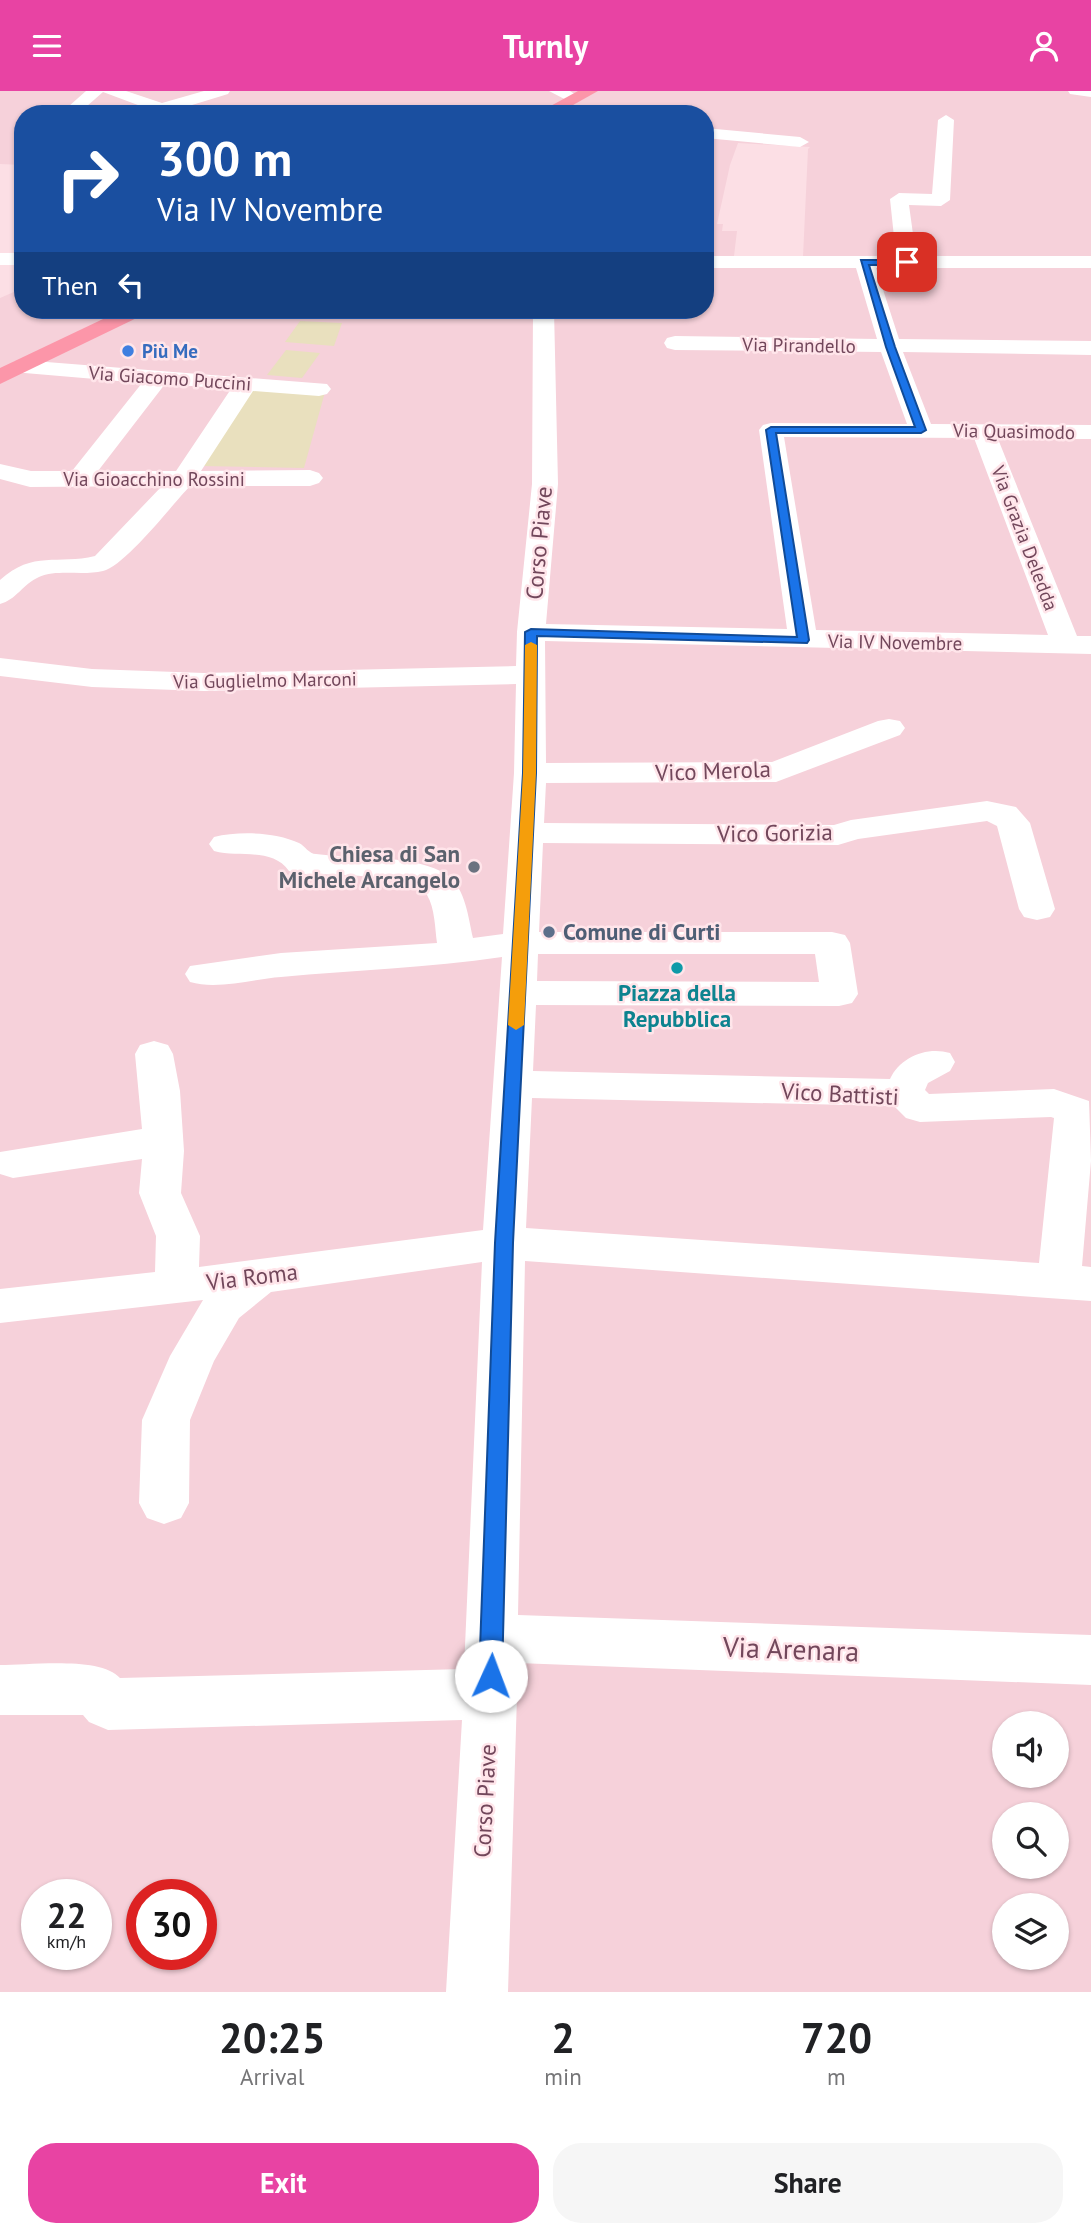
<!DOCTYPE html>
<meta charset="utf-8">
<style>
body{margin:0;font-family:"PT Sans",sans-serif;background:#f6f6f6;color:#202124;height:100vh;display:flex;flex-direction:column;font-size:26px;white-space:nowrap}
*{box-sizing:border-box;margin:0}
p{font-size:23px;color:#757577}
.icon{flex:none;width:38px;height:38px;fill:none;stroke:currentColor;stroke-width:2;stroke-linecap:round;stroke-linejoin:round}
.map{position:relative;height:1901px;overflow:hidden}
.drawer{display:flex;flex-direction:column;background:#fff;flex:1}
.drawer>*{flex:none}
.hud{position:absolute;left:14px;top:14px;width:700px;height:214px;border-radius:28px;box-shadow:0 2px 5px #0004;background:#1a4fa0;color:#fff;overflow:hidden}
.controls{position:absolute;left:992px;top:1620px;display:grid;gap:14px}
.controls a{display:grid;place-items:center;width:77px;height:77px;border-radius:50%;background:#fff;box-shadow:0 2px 5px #0004;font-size:35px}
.speed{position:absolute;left:21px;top:1788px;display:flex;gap:14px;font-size:35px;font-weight:700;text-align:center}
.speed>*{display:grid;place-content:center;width:91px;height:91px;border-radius:50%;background:#fff;box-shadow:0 2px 5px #0004;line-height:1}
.speed small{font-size:18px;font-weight:400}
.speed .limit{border:10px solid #d22;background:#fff;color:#111}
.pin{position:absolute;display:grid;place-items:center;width:60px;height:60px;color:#fff;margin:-30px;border-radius:14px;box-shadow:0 4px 10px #0006}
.me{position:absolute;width:77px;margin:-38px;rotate:2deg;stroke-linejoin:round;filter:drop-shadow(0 0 5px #0008)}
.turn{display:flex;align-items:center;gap:24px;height:147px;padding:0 28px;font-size:32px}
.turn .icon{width:91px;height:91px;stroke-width:2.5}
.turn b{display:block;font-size:49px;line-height:60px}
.then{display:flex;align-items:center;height:66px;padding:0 28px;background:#0003;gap:14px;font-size:26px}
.eta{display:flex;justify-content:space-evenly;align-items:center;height:119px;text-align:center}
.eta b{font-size:42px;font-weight:600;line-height:49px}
.cta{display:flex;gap:14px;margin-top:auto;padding:14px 28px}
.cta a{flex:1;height:80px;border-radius:28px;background:#e843a3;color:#fff;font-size:28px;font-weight:600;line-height:80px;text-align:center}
.cta a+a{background:#f6f6f6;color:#202124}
header{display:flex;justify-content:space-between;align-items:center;height:91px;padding:0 28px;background:#e843a3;color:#fff;font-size:32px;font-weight:600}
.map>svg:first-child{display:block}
.residential{fill:#f6d1da;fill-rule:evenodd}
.green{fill:#e9e0be}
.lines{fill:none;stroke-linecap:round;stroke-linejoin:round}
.minor{fill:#fff;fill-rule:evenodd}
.major{fill:#fc96a9;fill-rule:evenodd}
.route{fill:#1a73e8;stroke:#114b97;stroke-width:2}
.slow{fill:#f59e0b}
.shop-dot{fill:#3f7fe0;stroke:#ffe5ea;stroke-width:2.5}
.worship-dot{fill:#6b7280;stroke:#ffe5ea;stroke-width:2.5}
.service-dot{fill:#5c6f8a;stroke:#ffe5ea;stroke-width:2.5}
.culture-dot{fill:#0f9aa8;stroke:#ffe5ea;stroke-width:2.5}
.labels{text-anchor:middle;stroke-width:5;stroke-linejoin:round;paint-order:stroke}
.far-street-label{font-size:19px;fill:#72475b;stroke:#ffe5ea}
.far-shop-label{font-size:19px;font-weight:bold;fill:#366cbe;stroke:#ffe5ea;text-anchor:start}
.street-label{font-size:23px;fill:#72475b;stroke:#ffe5ea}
.worship-label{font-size:23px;font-weight:bold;fill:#5b616d;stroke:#ffe5ea;text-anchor:end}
.service-label{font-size:23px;font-weight:bold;fill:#4e5e75;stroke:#ffe5ea;text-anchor:start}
.culture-label{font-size:23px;font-weight:bold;fill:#0d838f;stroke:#ffe5ea}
.near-street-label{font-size:28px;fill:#72475b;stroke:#ffe5ea}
</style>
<header><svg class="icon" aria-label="menu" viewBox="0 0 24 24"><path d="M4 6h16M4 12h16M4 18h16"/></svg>Turnly<svg class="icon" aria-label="person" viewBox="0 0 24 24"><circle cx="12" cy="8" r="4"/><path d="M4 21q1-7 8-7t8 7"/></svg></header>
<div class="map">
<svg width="1091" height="1901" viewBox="0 0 1091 1901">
<rect width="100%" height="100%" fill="#fcdfe5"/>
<!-- residential -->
<path class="residential" d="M0,0H1091V1901H0V207L23,197V219H705V23H23V74L0,73ZM738,52L810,56L808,58L803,166L734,165L737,140H722L723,133H717L730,74ZM1004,1633H1057V1685H1004ZM1004,1724H1057V1776H1004ZM37,1804H96V1864H37ZM142,1804H201V1864H142ZM1004,1815H1057V1867H1004Z"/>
<!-- green -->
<g class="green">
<polygon points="300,230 342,232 334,255 285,251"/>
<polygon points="286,259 320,262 302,287 267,284"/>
<polygon points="254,297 325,301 304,377 200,375"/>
</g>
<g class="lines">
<!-- minor -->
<g class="minor">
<polygon points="86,0 126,0 162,12 204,0 230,0 228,3 179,18 187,23 162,23 103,1 78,23 60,23"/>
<polygon points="549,0 570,0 582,8 574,13"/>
<polygon points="1068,0 1091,0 1091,6 1070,3"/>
<path d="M946,24L954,29L950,109L941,115L909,114L916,165H1091V177H876L899,248L1091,250V264L903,261L931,333L1091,334V348H998L1077,545H1091V563L545,550L546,672L772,671L878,630L889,628L900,630L905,637L900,644L776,691L546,692L544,732L834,734L851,729L987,710L1016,716L1030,732L1055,818L1050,826L1037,829L1024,826L1019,818L997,735L987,730L858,748L838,754L543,752L539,841H832L845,844L850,852L858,903L852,912L839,915L536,914L533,980L890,988C900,966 927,955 950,962L955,971L950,980L928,992L925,999L929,1003L1054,998L1089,1010L1091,1070L1082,1175L1091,1176V1210L525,1170L518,1524L1091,1544V1594L518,1572L508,1901H446L462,1629L108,1639L89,1631L83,1624H0V1574C30,1574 101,1565 120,1587L464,1578L482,1171L271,1201L239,1227L214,1270L190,1329L189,1412L181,1427L164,1433L147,1427L139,1412L142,1329L170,1265L203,1209L0,1232V1198L155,1181L156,1145L139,1102L142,1068L13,1087L0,1083V1061L142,1038L135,963L140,954L154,950L168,954L173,963L180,1000L184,1060L181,1102L200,1145L199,1176L483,1139L502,866C428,877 355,879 281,886C252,888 218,899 190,891L185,883L190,875L281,862L437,852C435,838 435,817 427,804C415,782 325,784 301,783L289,780C272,756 240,767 214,760L209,753L214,746C239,740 275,741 299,752C305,755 309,763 316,763C352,768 417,763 447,784C466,798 468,826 473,847L503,843L514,682L516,593L204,600L92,596L0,585V567L92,578L204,582L516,575L517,541L532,393L533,219H554L558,393L546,533L787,538L759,339L763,334L771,332L907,333L881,261L675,259L667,257L664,252L667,247L675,245L877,248L856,177H705V165H896L890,108L899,102L932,103L938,29ZM784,346L974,347L1048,544L816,539ZM538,863H815L819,891L537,890ZM532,1007L894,1015L906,1027L920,1031L1051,1026L1054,1027L1039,1172L526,1137Z"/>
<polygon points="705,37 800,46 809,51 800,56 705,47"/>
<rect x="0" y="162" width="23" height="12"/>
<path d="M21,269L327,293L331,298L327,303L319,305L253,300L201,380L310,379L319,382L323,387L319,392L310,395H190C172,414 125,475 103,480C83,485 57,478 39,486C23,493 16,509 0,513V489C33,459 58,474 95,465L162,395L30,396L0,388V373L31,380H72L142,292L13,281L10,276L13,271ZM165,293L231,298L176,380H98Z"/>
</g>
<!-- major -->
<g class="major">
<polygon points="578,0 598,0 557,23 536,23"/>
<polygon points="122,219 149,219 145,223 0,293 0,277"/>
</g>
</g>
<!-- route -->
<polygon class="route" points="861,169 907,169 911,171 907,174 869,174 895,256 926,339 921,342 776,342 809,549 807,552 537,545 536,682 513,1152 502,1585 498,1592 491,1595 483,1592 479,1585 495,1152 523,682 525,541 531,538 797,546 766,339 771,336 915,336 886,256"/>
<!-- slow -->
<polygon class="slow" points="531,551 537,554 536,682 524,934 516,939 508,934 523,682 525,554"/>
<!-- markers -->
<circle class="shop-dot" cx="128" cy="260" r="7"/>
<circle class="worship-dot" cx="474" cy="776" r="7"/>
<circle class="service-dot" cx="549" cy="841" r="7"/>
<circle class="culture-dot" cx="677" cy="877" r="7"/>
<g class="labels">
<!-- far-street labels -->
<g class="far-street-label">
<text transform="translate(799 254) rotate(1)" y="7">Via Pirandello</text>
<text transform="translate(170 287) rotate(4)" y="7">Via Giacomo Puccini</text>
<text transform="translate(1014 340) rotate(1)" y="7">Via Quasimodo</text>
<text x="154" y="395">Via Gioacchino Rossini</text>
<text transform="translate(1025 447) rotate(69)" y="7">Via Grazia Deledda</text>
<text transform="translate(895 551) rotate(1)" y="7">Via IV Novembre</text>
<text transform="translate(265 589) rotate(-1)" y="7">Via Guglielmo Marconi</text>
</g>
<!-- far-shop labels -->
<g class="far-shop-label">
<text x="142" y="267">Più Me</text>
</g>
<!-- street labels -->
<g class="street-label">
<text transform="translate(539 452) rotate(-85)" y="8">Corso Piave</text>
<text transform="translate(713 680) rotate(-2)" y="8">Vico Merola</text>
<text transform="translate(775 742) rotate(-1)" y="8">Vico Gorizia</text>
<text transform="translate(840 1003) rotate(3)" y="8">Vico Battisti</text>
<text transform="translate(252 1186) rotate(-7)" y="8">Via Roma</text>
<text transform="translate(485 1710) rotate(-87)" y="8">Corso Piave</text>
</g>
<!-- worship labels -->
<g class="worship-label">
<text x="460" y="771">Chiesa di San<tspan x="460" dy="26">Michele Arcangelo</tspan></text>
</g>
<!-- service labels -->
<g class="service-label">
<text x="563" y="849">Comune di Curti</text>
</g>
<!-- culture labels -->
<g class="culture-label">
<text x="677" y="910">Piazza della<tspan x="677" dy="26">Repubblica</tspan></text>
</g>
<!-- near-street labels -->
<g class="near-street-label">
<text transform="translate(791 1558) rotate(2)" y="10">Via Arenara</text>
</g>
</g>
</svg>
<div class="controls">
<a><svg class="icon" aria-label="sound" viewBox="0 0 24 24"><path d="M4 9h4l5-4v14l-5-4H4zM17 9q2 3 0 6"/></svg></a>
<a><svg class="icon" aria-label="search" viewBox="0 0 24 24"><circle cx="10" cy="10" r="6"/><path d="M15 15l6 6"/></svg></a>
<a><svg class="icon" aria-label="layers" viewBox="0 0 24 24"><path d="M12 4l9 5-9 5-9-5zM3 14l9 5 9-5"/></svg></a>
</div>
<div class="speed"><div>22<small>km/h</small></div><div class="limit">30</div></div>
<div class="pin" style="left:907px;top:171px;background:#d93025"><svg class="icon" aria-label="arrive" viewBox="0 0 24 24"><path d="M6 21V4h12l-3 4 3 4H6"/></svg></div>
<svg class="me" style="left:491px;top:1585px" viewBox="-20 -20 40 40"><circle r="19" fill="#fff"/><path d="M0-13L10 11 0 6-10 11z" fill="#1a73e8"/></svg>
<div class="hud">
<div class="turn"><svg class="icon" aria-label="right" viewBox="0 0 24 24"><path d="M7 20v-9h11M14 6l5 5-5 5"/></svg><div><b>300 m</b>Via IV Novembre</div></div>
<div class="then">Then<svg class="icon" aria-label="left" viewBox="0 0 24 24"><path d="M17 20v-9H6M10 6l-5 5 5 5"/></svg></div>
</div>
</div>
<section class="drawer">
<div class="eta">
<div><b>20:25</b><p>Arrival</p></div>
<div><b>2</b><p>min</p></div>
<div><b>720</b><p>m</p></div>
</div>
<div class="cta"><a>Exit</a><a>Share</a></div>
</section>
